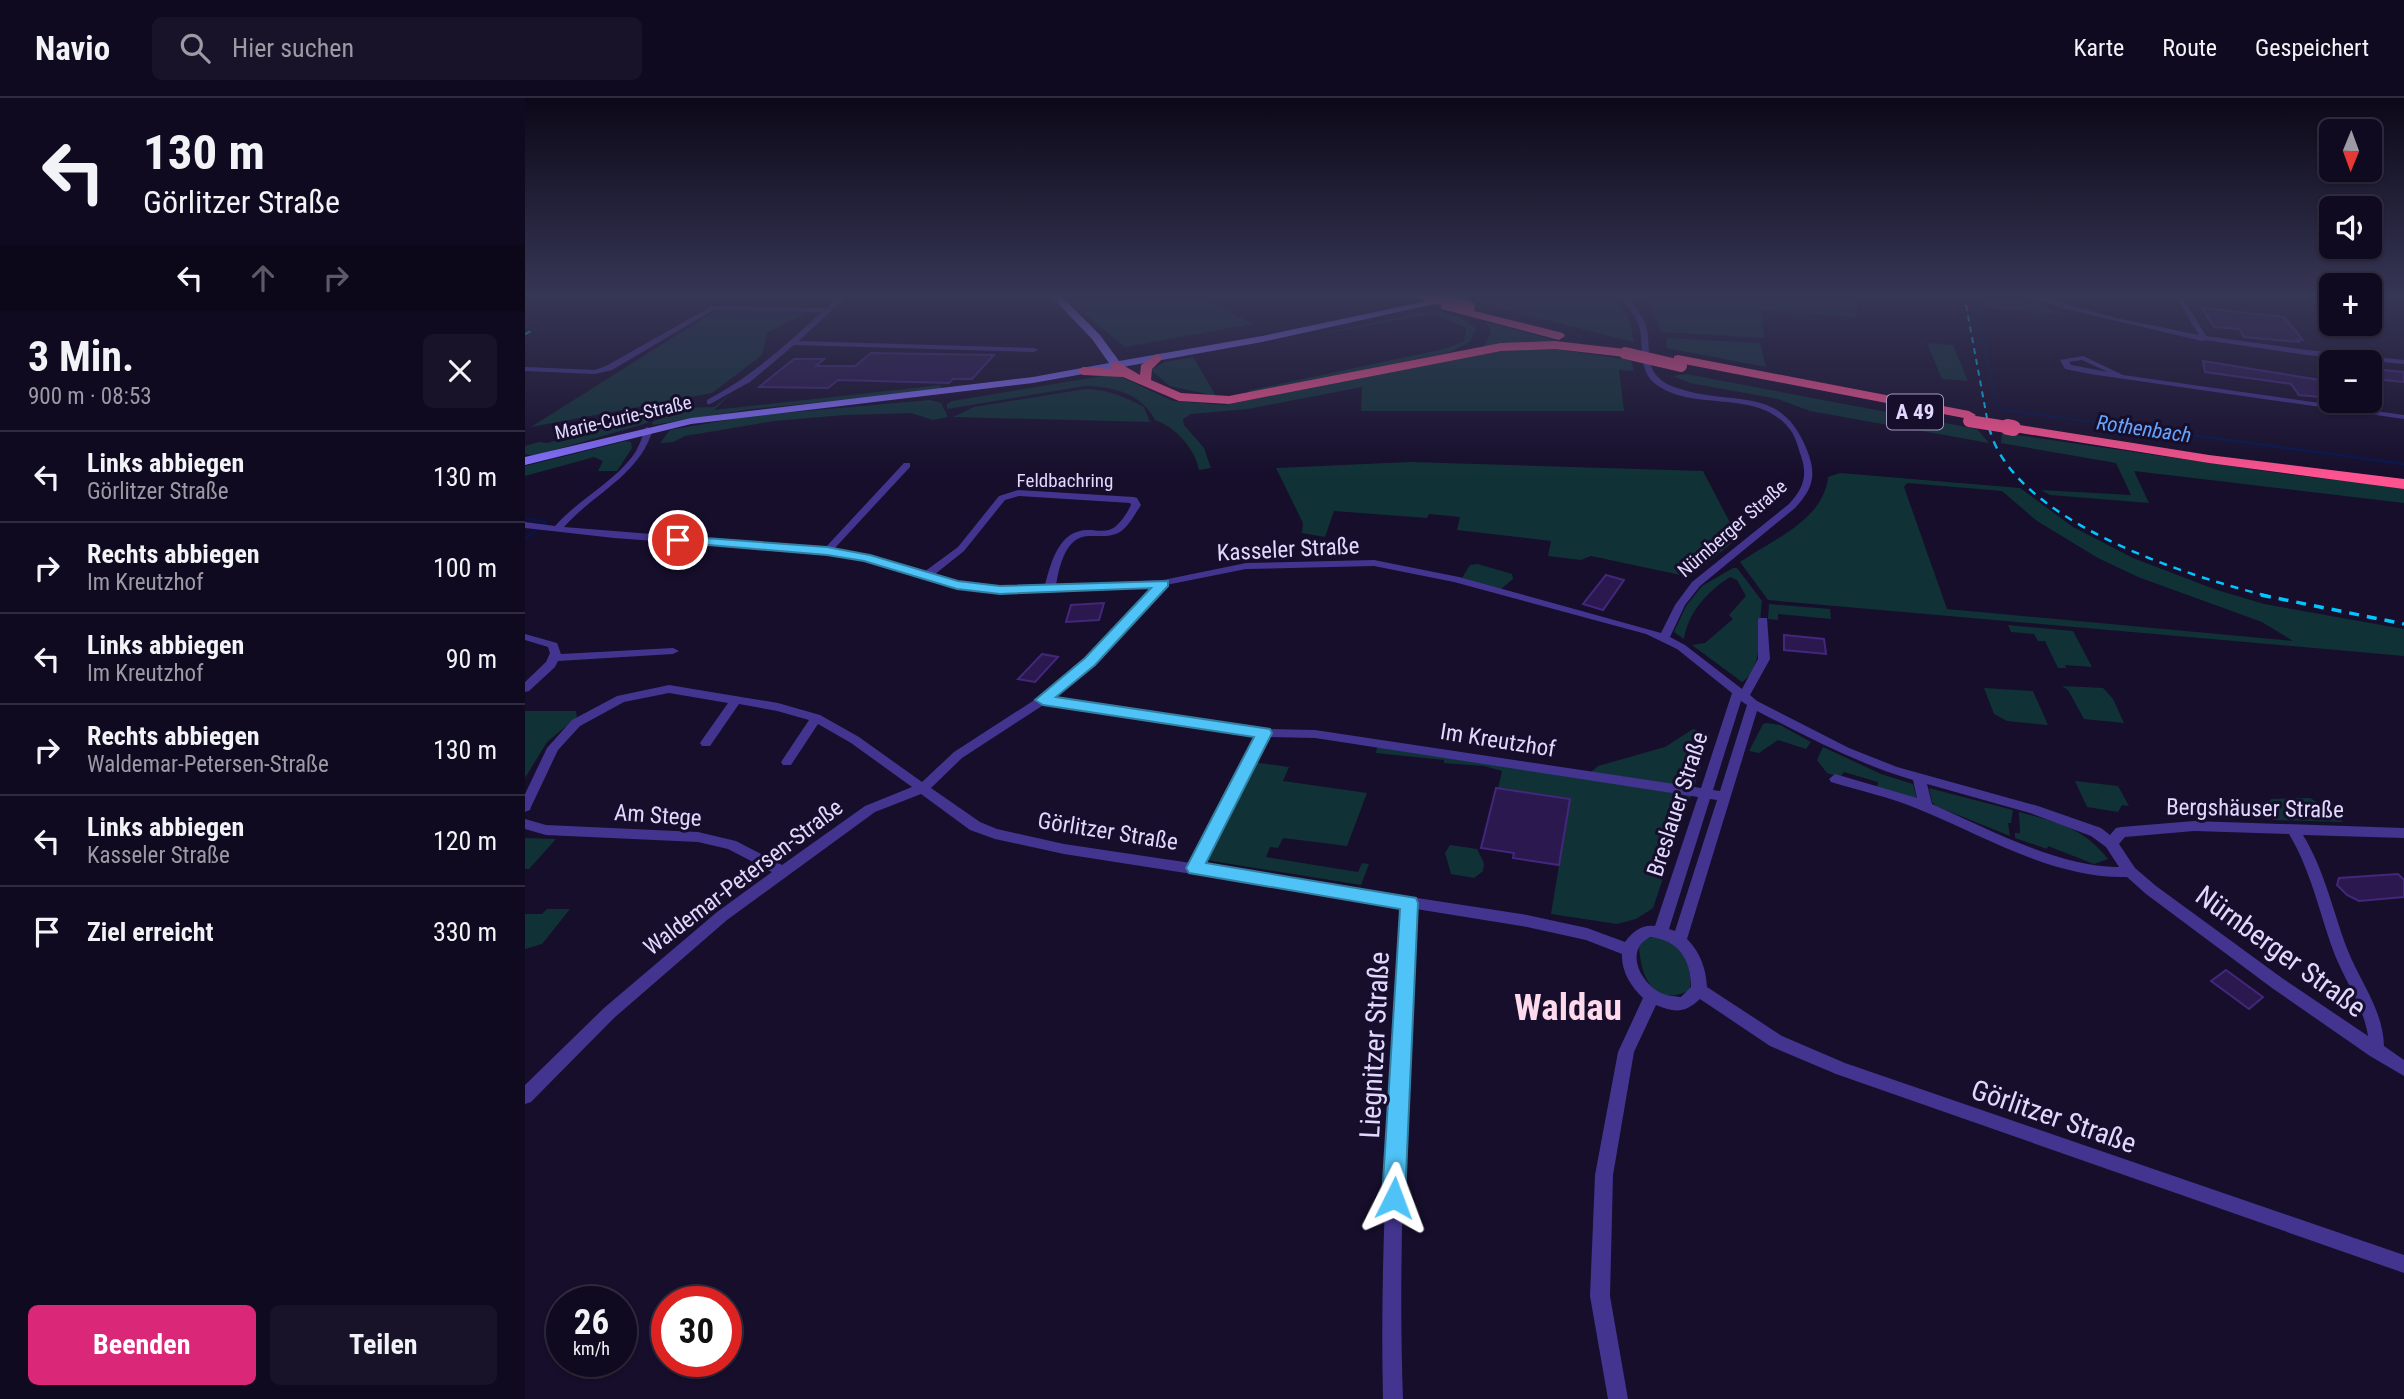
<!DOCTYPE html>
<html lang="de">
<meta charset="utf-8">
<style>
body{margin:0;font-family:"Roboto Condensed",sans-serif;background:#191329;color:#f1f3f6;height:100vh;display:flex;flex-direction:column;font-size:26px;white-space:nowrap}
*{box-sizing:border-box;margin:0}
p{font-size:23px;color:#9c9aa5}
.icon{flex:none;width:38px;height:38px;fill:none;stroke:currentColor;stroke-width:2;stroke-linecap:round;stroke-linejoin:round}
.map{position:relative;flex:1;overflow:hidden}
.side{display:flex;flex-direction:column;background:#100a20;width:525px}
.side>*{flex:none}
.hud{background:#100a20;color:#f1f3f6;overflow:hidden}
.needle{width:46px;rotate:181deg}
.tools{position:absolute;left:1794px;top:21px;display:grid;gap:14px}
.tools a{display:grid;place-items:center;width:63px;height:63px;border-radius:10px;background:#100a20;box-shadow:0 2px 5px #0004,0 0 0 2px #302b3e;font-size:35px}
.speed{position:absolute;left:21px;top:1188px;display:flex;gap:14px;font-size:35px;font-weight:700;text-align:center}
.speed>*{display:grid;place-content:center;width:91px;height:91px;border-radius:50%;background:#100a20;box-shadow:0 2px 5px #0004,0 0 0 2px #302b3e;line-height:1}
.speed small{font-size:18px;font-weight:400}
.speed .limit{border:10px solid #d22;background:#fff;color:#111}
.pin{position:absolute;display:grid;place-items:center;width:60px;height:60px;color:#fff;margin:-30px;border:4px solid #fff;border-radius:50%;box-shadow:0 2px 7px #0007}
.me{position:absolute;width:77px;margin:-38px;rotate:3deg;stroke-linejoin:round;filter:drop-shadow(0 0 5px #0008)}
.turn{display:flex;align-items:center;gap:24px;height:147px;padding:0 28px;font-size:32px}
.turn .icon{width:91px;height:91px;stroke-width:2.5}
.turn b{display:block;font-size:49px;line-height:60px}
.lanes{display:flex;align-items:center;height:66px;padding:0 28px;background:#0003;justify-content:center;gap:35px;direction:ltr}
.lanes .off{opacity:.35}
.round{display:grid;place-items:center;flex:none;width:74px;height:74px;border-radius:10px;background:#191329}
.summary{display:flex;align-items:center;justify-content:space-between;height:119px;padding:0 28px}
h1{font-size:42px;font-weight:700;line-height:52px}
.action{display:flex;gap:14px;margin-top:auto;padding:14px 28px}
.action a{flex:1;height:80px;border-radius:10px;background:#db2777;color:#fff;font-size:28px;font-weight:700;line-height:80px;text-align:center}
.action a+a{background:#191329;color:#f1f3f6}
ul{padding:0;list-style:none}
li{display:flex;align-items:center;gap:21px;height:91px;padding:0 28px;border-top:2px solid #302b3e}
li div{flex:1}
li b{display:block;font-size:26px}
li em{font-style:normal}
header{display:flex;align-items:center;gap:42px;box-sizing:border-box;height:98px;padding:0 35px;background:#100a20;border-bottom:2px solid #302b3e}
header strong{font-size:33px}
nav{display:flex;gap:38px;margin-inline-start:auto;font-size:24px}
.search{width:490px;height:63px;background:#191329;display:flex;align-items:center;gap:18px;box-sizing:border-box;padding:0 24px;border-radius:10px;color:#9c9aa5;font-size:26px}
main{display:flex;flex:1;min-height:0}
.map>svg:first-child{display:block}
.green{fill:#103236;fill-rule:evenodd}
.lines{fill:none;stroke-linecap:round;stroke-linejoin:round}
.stream-far1{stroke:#05164d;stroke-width:2}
.stream{stroke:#05164d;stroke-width:2.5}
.building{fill:#2a184e;stroke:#43277c;stroke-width:2}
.street{fill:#43348f;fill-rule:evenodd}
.secondary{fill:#856fff;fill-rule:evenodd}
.highway{fill:#ff5390;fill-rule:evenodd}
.rail-far2{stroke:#04c6ff;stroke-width:2;stroke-dasharray:6 5;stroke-linecap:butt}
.rail-far1{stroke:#04c6ff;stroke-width:2.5;stroke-dasharray:8 7;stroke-linecap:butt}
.rail{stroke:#04c6ff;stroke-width:3.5;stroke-dasharray:10 8;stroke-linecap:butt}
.highway-bridge-far1{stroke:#ff5390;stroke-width:12}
.highway-bridge{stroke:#ff5390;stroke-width:16}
.route{fill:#4fc3f7;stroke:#337fa1;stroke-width:2}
.labels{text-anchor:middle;stroke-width:6;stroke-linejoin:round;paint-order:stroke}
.far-street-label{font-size:19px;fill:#e1d8ff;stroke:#160e2b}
.shield{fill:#160e2b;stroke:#a49bbf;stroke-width:2}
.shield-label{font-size:21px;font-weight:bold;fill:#e1d8ff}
.far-water-label{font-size:21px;font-style:italic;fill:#66a5ff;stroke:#160e2b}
.street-label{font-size:23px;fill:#e1d8ff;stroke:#160e2b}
.near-street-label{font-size:28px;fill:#e1d8ff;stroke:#160e2b}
.near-district-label{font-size:37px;font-weight:bold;fill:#ffdaed;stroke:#160e2b}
</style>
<header>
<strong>Navio</strong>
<div class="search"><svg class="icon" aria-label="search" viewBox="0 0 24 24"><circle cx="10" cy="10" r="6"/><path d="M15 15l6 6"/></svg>Hier suchen</div>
<nav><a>Karte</a><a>Route</a><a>Gespeichert</a></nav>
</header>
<main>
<section class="side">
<div class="hud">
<div class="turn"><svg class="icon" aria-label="left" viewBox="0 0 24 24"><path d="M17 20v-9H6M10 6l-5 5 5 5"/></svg><div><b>130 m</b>Görlitzer Straße</div></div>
<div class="lanes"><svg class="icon" aria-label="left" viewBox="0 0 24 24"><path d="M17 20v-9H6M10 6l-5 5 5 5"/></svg><svg class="icon off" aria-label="ahead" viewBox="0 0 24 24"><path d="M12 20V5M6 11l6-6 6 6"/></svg><svg class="icon off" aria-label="right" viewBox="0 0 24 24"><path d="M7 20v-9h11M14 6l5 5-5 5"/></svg></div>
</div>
<div class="summary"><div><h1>3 Min.</h1><p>900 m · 08:53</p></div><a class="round"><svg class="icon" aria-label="close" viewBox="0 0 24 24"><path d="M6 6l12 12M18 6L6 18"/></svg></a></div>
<ul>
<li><svg class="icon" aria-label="left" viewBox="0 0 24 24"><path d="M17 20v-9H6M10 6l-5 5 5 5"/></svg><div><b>Links abbiegen</b><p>Görlitzer Straße</p></div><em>130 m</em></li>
<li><svg class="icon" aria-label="right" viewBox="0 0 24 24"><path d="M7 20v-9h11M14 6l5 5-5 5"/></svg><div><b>Rechts abbiegen</b><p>Im Kreutzhof</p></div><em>100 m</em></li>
<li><svg class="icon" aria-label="left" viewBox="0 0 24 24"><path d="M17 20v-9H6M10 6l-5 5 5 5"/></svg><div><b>Links abbiegen</b><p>Im Kreutzhof</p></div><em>90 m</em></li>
<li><svg class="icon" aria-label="right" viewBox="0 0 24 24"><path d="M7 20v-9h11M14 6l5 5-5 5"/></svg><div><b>Rechts abbiegen</b><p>Waldemar-Petersen-Straße</p></div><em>130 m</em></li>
<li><svg class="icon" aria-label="left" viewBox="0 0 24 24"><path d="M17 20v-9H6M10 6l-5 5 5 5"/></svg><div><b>Links abbiegen</b><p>Kasseler Straße</p></div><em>120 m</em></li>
<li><svg class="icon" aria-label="arrive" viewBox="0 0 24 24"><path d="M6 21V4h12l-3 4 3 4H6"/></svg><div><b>Ziel erreicht</b></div><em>330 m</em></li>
</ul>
<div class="action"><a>Beenden</a><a>Teilen</a></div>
</section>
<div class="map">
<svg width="1879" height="1301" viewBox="0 0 1879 1301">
<rect width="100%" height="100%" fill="#160e2b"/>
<!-- green -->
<g class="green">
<polygon points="535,196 671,196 728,226 600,249"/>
<polygon points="977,196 1085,196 1104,220 1109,244 949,204"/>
<polygon points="1115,196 1263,196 1333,204 1331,219 1236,212 1239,240 1136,234 1130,217"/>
<polygon points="1455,196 1483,196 1543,217 1460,210"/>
<polygon points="195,210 285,213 242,235 237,257 187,295 6,329"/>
<polygon points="908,212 936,220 951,230 945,244 925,254 730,295 721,293 919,251 939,243 941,230 909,216 790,237"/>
<polygon points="962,224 1036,244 959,248 966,235"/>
<polygon points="1142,240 1235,245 1241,269 1141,250"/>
<polygon points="1402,245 1428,247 1443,283 1417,281"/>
<path d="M1016,249L1106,262L1109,273L1094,272L1099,313H836L837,289L723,311L666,316L658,321L659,327L679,350L686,370L674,372C670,351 651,329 630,322C617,296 588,288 560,288L422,311V306L427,303L577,278H594L648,303L700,307L951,256Z"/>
<polygon points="668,259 691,298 645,288 626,272 640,264"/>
<polygon points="1161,276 1452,331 1464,345 1285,313 1253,301 1165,285 1148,278"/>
<polygon points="416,287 416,292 227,311 128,327 127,324 160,310 189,309 207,295 189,312"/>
<path d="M560,291C581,291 601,299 619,309L625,324L428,319L449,309Z"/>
<polygon points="405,302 416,305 423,319 408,322 386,315 320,317 249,323 160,338 148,344 135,345 145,332 225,318"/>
<polygon points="168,304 119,326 9,358 0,356 0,348 14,344 22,345 76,331 83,325"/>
<polygon points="1477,335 1761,376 1879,390 1879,405 1609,373 1624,405 1525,397 1516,392 1606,397 1591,365 1476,345"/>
<polygon points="101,343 106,344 107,350 92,373 73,373 78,363 69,359 0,378 0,368"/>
<polygon points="885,364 1178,373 1213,440 1165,479 1066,458 1056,462 1023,458 1026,443 932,432 935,419 904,416 902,420 809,413 800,439 777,435 778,425 751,370"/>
<path d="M1315,375L1495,390L1548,429L1608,460L1689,491L1739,506L1879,531V558L1243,502L1215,464C1247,442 1299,422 1303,379ZM1382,385L1477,393L1512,423L1573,460L1613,479L1737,524L1768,543L1422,511L1379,389Z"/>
<polygon points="953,466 987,476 988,481 976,491 937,480 945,467"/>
<path d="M1208,470H1212L1237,503C1233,528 1240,569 1217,584L1167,547L1180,545L1208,521L1204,517L1221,498L1212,482L1205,479C1183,493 1163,514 1159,541L1149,534L1161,508L1177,488Z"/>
<polygon points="1244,506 1305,511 1306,521 1253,516 1253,522 1243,521"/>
<polygon points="1483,527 1548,533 1567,569 1540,567 1541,570 1533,570 1520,543 1513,543 1509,536 1486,534"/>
<polygon points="1537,588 1578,590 1588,601 1599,625 1559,621 1543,592"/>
<polygon points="1459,590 1508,593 1523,627 1482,623 1469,616"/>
<polygon points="0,613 51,613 52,619 22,644 0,680"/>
<polygon points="1242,625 1255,627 1286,644 1281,651 1253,642 1234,655 1224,653 1238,626"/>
<polygon points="1168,631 1185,636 1169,690 1066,674 1073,668 1140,649"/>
<polygon points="770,635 1167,695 1128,810 1111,821 1092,826 1026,816 1045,701 973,690 977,673 959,668 919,665 919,662 851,655 852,649"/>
<polygon points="1298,649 1356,676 1388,686 1392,701 1352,691 1353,684 1319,674 1315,679 1302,675 1292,662"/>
<polygon points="728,664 764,669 758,683 842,695 822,748 758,740 753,750 745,749 741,759 833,774 837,765 844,766 836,787 681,762 681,757"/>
<polygon points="1550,683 1593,688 1604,708 1597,707 1593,714 1562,709"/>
<polygon points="1404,690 1488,712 1486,725 1483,725 1485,738 1411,708 1407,704"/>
<polygon points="1785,700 1811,715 1818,724 1748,722 1741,709 1746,701"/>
<path d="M1494,714C1531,724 1558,729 1583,761L1569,766L1523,748L1522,751L1490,740V735H1495Z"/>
<polygon points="0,740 31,741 4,771 0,771"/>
<polygon points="925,747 952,751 959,765 958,773 949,780 926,776 920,755"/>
<polygon points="22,811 45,811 17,846 0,851 0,816 17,816"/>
<path d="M1135,839C1160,851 1167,865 1165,892C1130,910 1116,881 1114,849L1121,840Z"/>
</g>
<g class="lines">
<!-- stream-far1 -->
<polyline class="stream-far1" points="1448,196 1472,307 1480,312 1620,331"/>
<!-- stream -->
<g class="stream">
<polyline points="1607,329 1879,366"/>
<polyline points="0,420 21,424 0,441"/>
</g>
</g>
<!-- building -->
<g class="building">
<polygon points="1677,210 1759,219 1778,242 1772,242 1774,244 1719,239 1714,231 1689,229"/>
<polygon points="346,255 469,257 447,281 428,281 424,285 313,282 303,290 234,289 269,261 299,261 291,268 330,268"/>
<polygon points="1678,263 1801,283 1806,289 1806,300 1774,297 1766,286 1680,274"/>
<polygon points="1848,271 1879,274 1879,284 1858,282"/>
<polygon points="1081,477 1099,482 1078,512 1058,506"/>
<polygon points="579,505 574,522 541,524 546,507"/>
<polygon points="1259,537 1299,541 1301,556 1259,552"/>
<polygon points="517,556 533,559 510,584 493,581"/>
<polygon points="971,690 1045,701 1034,767 988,760 989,755 956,750"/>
<polygon points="1873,776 1879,782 1879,799 1834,803 1822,797 1812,787 1814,780"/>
<polygon points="1701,872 1738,899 1724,911 1686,883"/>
</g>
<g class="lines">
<!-- street -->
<g class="street">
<path d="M317,196H324L274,243L509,250L513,252L509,254L269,247L225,284L185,306H182V302C226,279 261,247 297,214L190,211L87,272L70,276L0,273V269L70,272L81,268L187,208L302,210Z"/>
<path d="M1093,196H1100C1108,205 1117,216 1121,228C1126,243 1120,267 1133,279C1140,287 1152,290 1162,293C1215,307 1257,289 1282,352C1292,377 1288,391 1270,410L1175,488L1160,507L1145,539L1160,547L1217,591L1233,561V522L1234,520H1242L1245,561L1225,597L1232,603L1324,650L1372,669L1513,708L1576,730L1585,737L1591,730L1596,729L1669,723L1879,730V740L1778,737C1800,773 1808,814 1823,853C1836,885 1858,912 1859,948L1879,962V978L1845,958L1747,890L1621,796L1602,779C1528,781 1460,738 1393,711C1365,699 1335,693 1306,684L1304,681L1310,676L1392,700L1388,682C1333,666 1283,639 1232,613L1162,841C1175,854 1181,870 1182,889L1257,938L1320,965L1879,1157V1175L1311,976L1245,948L1175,901C1160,915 1150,915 1131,907L1109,954L1088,1077L1085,1198L1103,1301H1083L1065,1198L1070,1077L1093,954L1118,900C1106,889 1096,873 1097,856L1061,842L1002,829L891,811C883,975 872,1137 878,1301H858C854,1137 867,973 877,809L539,756L470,741L445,732L396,696L350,714L202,822L89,920L6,1004L0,1006V987L79,910L192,814L247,774L203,751L173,744L21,737L0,731V721L21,727L173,734L211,743L257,767L340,708L387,689L326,645L293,626L266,667H258L256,664L284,622L252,613L214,606L185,648H177L175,645L177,642L203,605L144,595L99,604L55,628L33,652L6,709L5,712L0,714V696L22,650L47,622L92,598L144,587L253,605L295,617L334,639L397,684L429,654L514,599L561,561L629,488L529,493L524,495L520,493L475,495L432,490L340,463L302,456L89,440L0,430V424L30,428C53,402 86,386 107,359C114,350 117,339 121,329L128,331C115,377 69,395 39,429L300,450L379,365H385V369L309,451L344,458L399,474L433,449L474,398L493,392L609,399L612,400L616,407C610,416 604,428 595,434C586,439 577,438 567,438C541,436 535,466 531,487L638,482L721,465L849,462L934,479L1136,535L1150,507L1167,484L1264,406C1278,391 1283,378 1276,358C1273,349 1270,336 1263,329C1229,289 1166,316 1128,284C1113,270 1119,245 1114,228C1110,216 1101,206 1093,196ZM494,398L605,405L606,407C602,415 597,423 590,429C582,435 573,432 563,432C534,432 526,464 520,487C480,489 447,488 409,477L439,453L480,402ZM849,468L929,484L1121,536L1152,551L1207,595L1176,690L790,632L739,631L528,600L569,565L641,487L721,471ZM1216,603L1222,607L1195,693L1188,692ZM520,606L731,638L666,765L539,746L472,731L455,724L406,690L437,660ZM743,639L790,640L1173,699L1130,828C1117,826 1107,834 1100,844L1062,830L1002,817L678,767ZM1402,686L1505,715L1566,738L1581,749L1594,769C1535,770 1461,730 1407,706ZM1185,701L1192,702L1150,833L1144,831ZM1669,733L1764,736C1786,773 1794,813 1808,852C1819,882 1838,906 1843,938L1757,880L1631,788L1610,770L1594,746L1600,739ZM1125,839C1154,842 1166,862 1166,889L1156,899C1148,898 1141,898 1134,894C1114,882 1100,852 1125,839Z"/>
<polygon points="1493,196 1505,196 1591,220 1674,237 1649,196 1656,196 1681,238 1782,252 1879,262 1879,266 1782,257 1680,242 1677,243 1541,211"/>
<path d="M1558,258L1598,277L1879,317V321L1565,276L1540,271L1535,262ZM1557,262L1583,274L1546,267L1544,264Z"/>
<polygon points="0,536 32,545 36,556 148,550 154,553 148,556 33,563 30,569 4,593 0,594 0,584 21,564 25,555 23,549 0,542"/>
</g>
<!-- secondary -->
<polygon class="secondary" points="524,196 534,196 575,237 594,263 737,238 935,196 955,196 737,244 508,285 166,326 0,367 0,359 166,320 508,279 584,265 567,241"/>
<!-- highway -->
<g class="highway">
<polygon points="921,206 1038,235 1040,238 1034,242 917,211 915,209"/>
<polygon points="1030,243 1100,251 1106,255 1100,259 1030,251 976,253 704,306 654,303 598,279 558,277 552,273 558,269 587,271 585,267 591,263 615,277 616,267 632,256 638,260 627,271 626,282 656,295 704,298 976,245"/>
<polygon points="1153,257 1444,313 1451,317 1444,321 1149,264 1149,258"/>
<polygon points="1488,326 1684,357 1879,381 1879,391 1684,365 1483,333 1481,330"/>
</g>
<!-- rail-far2 -->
<g class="rail-far2">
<polyline points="1439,196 1464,331"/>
<polyline points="0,236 10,231"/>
</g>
<!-- rail-far1 -->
<path class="rail-far1" d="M1464,329C1486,422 1661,478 1743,498"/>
<!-- rail -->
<polyline class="rail" points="1736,497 1879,526"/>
<!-- highway-bridge-far1 -->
<g class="highway-bridge-far1">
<polyline points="899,196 944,209"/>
<polyline points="1100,255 1156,268"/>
<polyline points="1444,323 1488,330"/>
</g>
<!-- highway-bridge -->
<polyline class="highway-bridge" points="1483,329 1488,330"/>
</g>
<!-- sky -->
<linearGradient id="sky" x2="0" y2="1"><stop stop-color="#0c0818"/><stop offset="0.52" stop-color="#363655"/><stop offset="1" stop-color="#363655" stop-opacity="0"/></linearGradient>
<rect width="1879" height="379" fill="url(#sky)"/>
<!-- route -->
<polygon class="route" points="153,438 302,449 345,457 433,483 475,488 643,483 643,488 570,567 531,599 745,631 747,635 681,765 891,800 893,805 880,1100 877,1108 869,1112 861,1108 857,1100 875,811 664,775 661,770 729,639 518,607 510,602 560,560 626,490 475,496 432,491 339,463 302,457 149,444 149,439"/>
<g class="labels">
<!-- far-street labels -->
<g class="far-street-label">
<text transform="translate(98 319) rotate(-13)" y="7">Marie-Curie-Straße</text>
<text x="540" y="389">Feldbachring</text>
<text transform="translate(1207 430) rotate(-41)" y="7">Nürnberger Straße</text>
</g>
<!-- shield labels -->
<rect class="shield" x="1362" y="296.5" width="56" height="35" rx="5"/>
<g class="shield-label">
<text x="1390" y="321">A 49</text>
</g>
<!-- far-water labels -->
<g class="far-water-label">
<text transform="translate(1619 331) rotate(8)" y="7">Rothenbach</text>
</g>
<!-- street labels -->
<g class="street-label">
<text transform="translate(763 451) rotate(-3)" y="8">Kasseler Straße</text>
<text transform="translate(973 642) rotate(9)" y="8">Im Kreutzhof</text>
<text transform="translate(1152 706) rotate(-72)" y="8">Breslauer Straße</text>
<text transform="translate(1730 710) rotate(1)" y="8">Bergshäuser Straße</text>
<text transform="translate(133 717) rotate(4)" y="8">Am Stege</text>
<text transform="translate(583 733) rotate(9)" y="8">Görlitzer Straße</text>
<text transform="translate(218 779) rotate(-37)" y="8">Waldemar-Petersen-Straße</text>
</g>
<!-- near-street labels -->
<g class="near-street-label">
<text transform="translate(1756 853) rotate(36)" y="10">Nürnberger Straße</text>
<text transform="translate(849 947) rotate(-87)" y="10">Liegnitzer Straße</text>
<text transform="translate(1529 1018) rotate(19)" y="10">Görlitzer Straße</text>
</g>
<!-- near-district labels -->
<g class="near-district-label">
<text x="1043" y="922">Waldau</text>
</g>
</g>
</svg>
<div class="tools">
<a><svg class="needle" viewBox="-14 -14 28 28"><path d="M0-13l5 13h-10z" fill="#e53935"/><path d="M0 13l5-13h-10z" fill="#9c9aa5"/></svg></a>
<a><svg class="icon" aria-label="sound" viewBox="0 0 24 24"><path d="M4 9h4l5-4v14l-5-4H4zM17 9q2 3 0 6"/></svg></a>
<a>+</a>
<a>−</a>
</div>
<div class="speed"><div>26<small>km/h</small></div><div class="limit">30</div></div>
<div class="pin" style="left:153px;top:442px;background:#d93025"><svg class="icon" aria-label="arrive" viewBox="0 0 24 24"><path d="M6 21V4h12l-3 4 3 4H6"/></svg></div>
<svg class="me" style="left:869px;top:1100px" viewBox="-20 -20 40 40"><path d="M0-17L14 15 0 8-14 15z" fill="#4fc3f7" stroke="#fff" stroke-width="4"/></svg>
</div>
</main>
